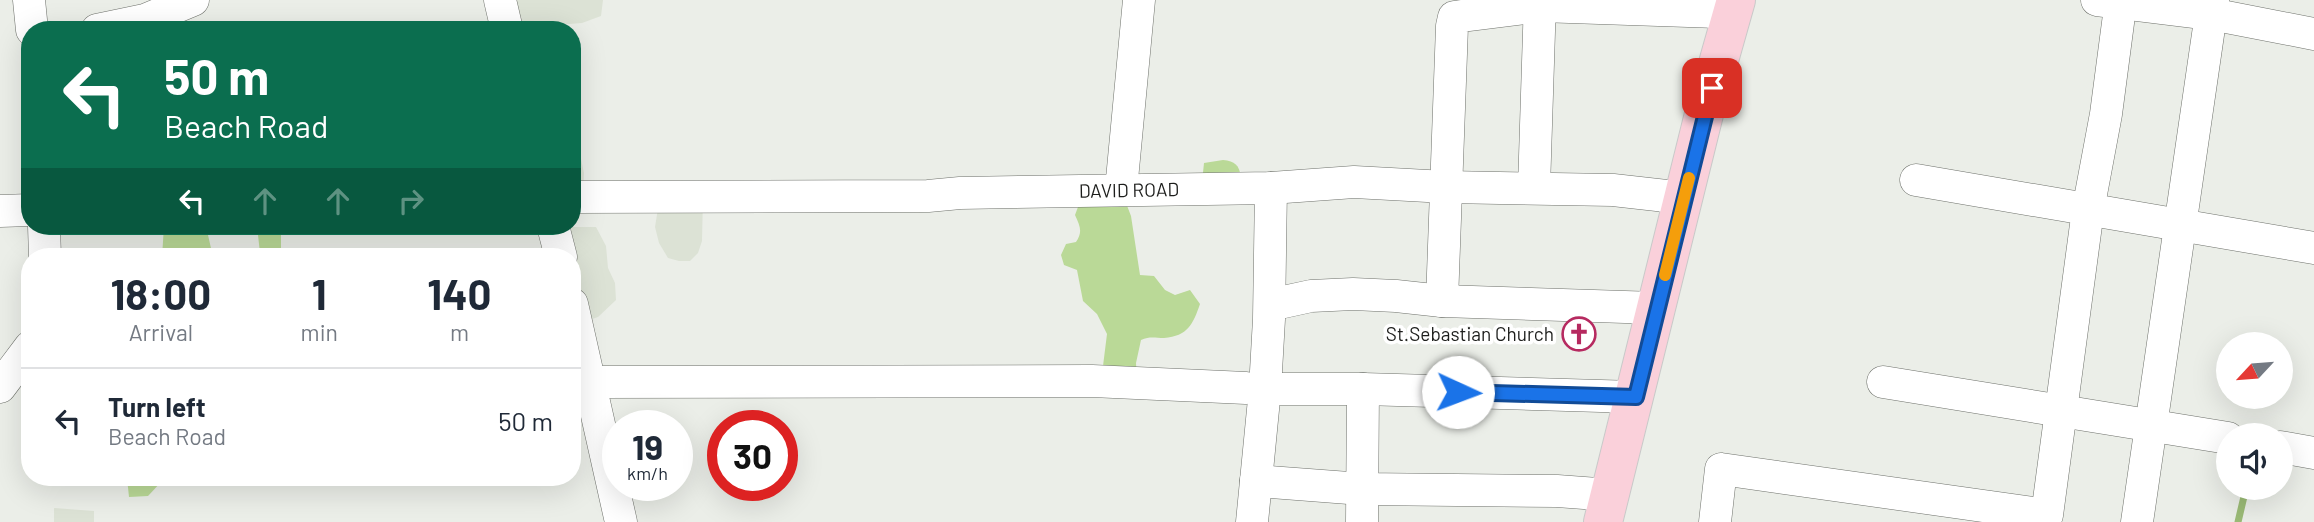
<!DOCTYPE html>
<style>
body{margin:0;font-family:Barlow,sans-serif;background:#f6f6f7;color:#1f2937;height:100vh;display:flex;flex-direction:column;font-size:26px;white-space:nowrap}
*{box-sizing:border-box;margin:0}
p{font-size:23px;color:#747a83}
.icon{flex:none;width:38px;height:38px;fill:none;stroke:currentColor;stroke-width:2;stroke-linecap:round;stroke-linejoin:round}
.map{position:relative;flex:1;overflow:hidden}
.details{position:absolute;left:21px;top:248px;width:560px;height:238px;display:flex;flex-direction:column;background:#fff;border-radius:28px;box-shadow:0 7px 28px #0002}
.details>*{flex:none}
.top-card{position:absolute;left:21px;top:21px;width:560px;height:214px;border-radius:28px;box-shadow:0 7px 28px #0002;background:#0b6e4f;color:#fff;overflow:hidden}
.needle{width:46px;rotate:244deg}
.fabs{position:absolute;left:2216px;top:332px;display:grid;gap:14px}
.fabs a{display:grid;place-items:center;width:77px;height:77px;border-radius:50%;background:#fff;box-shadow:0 7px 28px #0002;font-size:35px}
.speed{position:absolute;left:602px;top:410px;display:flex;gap:14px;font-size:35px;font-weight:700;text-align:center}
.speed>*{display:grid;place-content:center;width:91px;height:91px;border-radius:50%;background:#fff;box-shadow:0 7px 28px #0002;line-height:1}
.speed small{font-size:18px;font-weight:400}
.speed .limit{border:10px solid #d22;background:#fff;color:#111}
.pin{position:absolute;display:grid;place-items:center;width:60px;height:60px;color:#fff;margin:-30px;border-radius:14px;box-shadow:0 4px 10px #0006}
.me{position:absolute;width:77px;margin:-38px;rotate:92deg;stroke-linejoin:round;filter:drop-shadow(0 0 5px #0008)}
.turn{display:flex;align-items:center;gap:24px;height:147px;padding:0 28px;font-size:32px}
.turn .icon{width:91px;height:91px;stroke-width:2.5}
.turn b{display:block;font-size:49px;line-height:60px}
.lanes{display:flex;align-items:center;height:66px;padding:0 28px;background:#0003;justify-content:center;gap:35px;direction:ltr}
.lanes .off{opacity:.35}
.eta{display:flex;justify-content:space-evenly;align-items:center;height:119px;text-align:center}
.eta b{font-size:42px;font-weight:700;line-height:49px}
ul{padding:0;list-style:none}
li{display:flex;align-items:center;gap:21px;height:105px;padding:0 28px;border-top:2px solid #e0e1e3}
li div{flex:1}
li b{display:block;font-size:26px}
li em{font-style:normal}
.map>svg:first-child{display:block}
.built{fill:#dce2d5}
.green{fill:#bad997}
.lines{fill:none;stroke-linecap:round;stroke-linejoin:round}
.stream{stroke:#9bbb76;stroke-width:7}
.minor-casing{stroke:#6e716b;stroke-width:33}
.major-casing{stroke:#c9c9c9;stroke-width:40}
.minor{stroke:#fff;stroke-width:32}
.major{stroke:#fad0da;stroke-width:38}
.route-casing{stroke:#114b97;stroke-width:18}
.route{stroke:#1a73e8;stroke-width:12}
.slow{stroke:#f59e0b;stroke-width:12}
.labels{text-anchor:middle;stroke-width:7;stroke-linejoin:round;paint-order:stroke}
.street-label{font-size:19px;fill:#1d1e1c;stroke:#fff}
.poi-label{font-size:19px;fill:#1d1e1c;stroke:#fff;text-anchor:end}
</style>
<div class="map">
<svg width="2314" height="522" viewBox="0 0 2314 522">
<rect width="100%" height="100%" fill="#ebeee8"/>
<!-- built -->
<g class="built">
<polygon points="500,0 603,0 601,16 582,23 506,29"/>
<polygon points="572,144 578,145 584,173 583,197 572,197"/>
<polygon points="660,196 703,197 702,241 698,253 690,261 679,261 668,258 659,243 655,227"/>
<polygon points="554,227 596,227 606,246 608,268 615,283 616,300 598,317 577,324 572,304 572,257"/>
<polygon points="54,508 94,511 94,522 54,522"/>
</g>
<!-- green -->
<g class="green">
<path d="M1223,160C1235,161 1239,165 1241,177L1202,182L1204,163Z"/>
<path d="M1121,190L1131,216L1140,275L1154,276L1165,290L1175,295L1190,290L1200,304C1193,324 1188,336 1164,338C1155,338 1150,336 1141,340L1136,363L1137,383L1101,382L1107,334L1097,314L1083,301L1077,270L1064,265L1061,255L1066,244L1076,242C1083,232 1080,226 1075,215L1084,191Z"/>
<polygon points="164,226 211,226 208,235 213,257 162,257"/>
<polygon points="257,226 281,226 281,257 256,257 260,253"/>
<polygon points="127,478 162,478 162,481 148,496 129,497"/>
</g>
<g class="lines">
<!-- stream -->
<polyline class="stream" points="2238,522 2246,488"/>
<defs>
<g id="minor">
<polyline points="29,0 32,30"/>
<polyline points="500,0 507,30"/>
<polyline points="2097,0 2211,14 2314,34"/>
<polyline points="97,30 145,20 193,0"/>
<polyline points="1916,180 2314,248"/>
<polyline points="1534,188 1540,0"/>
<polyline points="1121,190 1139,0"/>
<polyline points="572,197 928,196 960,193 1271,188 1354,182 1446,187 1613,190 1684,198"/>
<polyline points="0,211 30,210"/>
<polyline points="44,226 45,257"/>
<polyline points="553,226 561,257"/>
<polyline points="1442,301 1452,26 1454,17 1540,6 1718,12"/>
<polyline points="572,304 621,522"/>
<polyline points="1270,305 1311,296 1353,294 1396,296 1442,301 1656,308"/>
<polyline points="590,382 1092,381 1246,388"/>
<polyline points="1883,382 2228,438"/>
<polyline points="0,387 30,347"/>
<polyline points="1265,389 1363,389 1635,397"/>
<polyline points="2280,447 2314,453"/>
<polyline points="1256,481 1362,489 1557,491 1611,495"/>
<polyline points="1252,522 1265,389 1269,319 1271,188"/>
<polyline points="1362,522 1363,389"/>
<polyline points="1715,522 1721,469 2047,515 2088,210 2106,114 2121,0"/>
<polyline points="2137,522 2213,0"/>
</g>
<polyline id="major" points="1603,522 1706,106 1736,0"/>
</defs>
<!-- minor casing -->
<use href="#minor" class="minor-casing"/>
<!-- major casing -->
<use href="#major" class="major-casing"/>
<!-- minor -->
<use href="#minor" class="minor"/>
<!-- major -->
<use href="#major" class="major"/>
</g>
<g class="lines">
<defs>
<polyline id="route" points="1458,392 1636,397 1712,88"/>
</defs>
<!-- route casing -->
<use href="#route" class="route-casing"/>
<!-- route -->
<use href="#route" class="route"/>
<!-- slow -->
<polyline class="slow" points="1665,275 1689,178"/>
</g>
<!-- icons -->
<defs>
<symbol id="church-ring" viewBox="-11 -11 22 22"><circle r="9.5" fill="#fff" stroke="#b62a60" stroke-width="1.5"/><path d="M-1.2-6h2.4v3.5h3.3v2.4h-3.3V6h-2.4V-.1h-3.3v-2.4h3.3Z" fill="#b62a60"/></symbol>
</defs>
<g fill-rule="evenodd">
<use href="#church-ring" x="1560" y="315" width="38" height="38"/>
</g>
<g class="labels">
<!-- street labels -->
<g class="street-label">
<text transform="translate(1129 190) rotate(-1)" y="7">DAVID ROAD</text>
</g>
<!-- poi labels -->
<g class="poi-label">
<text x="1554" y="341">St.Sebastian Church</text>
</g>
</g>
</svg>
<div class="fabs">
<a><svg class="needle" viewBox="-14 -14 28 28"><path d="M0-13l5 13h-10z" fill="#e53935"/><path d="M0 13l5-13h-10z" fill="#747a83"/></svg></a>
<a><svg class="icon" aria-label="sound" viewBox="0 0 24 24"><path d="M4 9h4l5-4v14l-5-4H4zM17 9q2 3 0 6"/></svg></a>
</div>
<div class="speed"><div>19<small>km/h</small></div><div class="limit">30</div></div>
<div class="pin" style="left:1712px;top:88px;background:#d93025"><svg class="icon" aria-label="arrive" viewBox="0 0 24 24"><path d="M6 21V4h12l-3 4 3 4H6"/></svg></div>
<svg class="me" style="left:1458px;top:392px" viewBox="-20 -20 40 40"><circle r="19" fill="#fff"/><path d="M0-13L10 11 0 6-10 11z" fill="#1a73e8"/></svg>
<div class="top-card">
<div class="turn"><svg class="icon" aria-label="left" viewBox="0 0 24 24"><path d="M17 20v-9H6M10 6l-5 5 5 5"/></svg><div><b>50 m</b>Beach Road</div></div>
<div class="lanes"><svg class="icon" aria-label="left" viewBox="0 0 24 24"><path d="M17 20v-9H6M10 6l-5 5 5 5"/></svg><svg class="icon off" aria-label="ahead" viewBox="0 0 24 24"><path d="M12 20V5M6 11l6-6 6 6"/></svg><svg class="icon off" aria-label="ahead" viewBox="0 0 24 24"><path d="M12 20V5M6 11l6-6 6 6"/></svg><svg class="icon off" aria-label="right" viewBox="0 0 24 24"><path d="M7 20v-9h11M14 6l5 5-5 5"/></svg></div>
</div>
<section class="details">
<div class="eta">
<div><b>18:00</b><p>Arrival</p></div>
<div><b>1</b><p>min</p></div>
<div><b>140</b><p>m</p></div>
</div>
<ul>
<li><svg class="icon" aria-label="left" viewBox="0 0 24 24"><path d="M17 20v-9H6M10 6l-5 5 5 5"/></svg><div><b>Turn left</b><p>Beach Road</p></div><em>50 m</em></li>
</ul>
</section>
</div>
